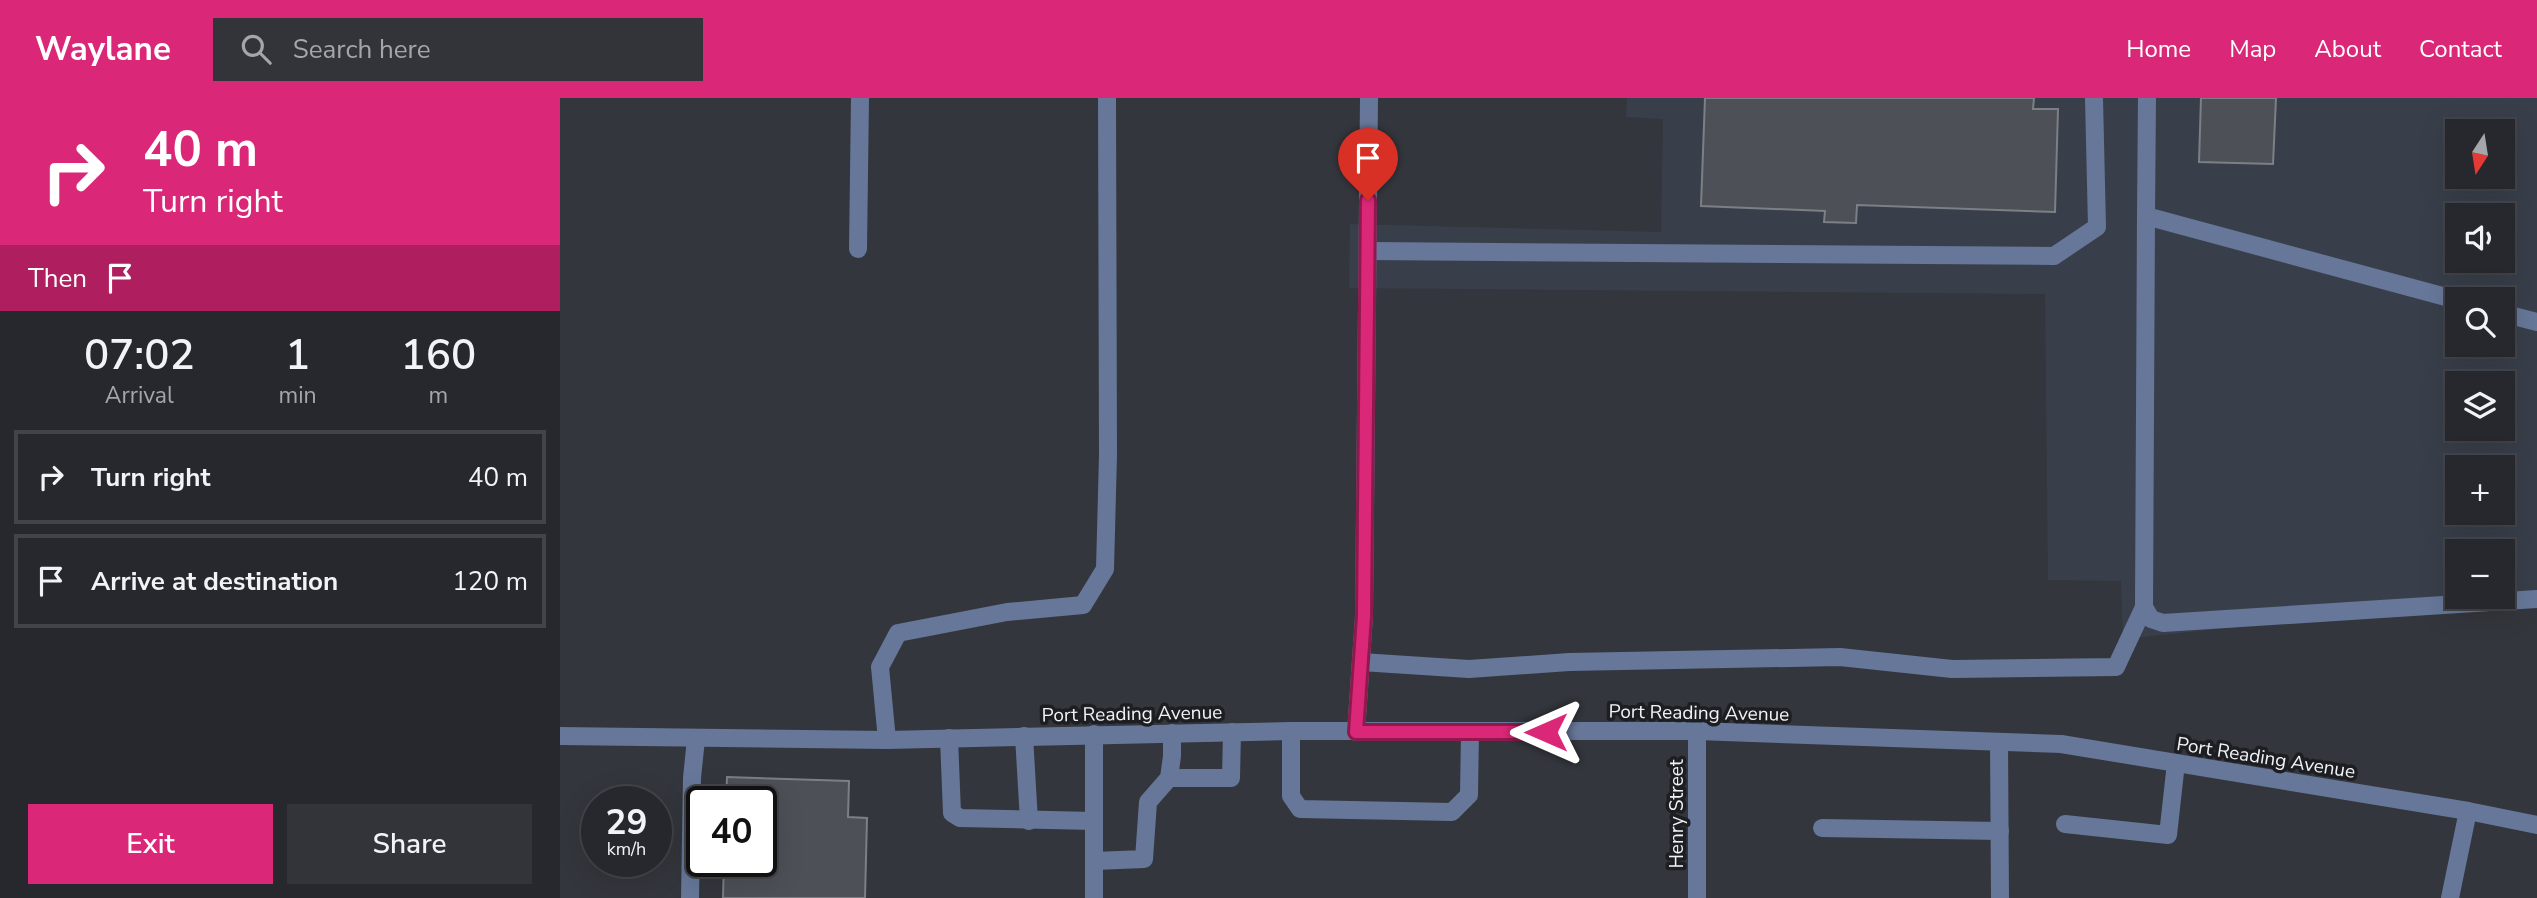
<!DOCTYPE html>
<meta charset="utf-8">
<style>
body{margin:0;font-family:"Nunito Sans",sans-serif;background:#323439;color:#f1f3f6;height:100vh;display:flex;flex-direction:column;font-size:26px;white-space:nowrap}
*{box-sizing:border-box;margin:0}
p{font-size:23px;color:#a4a6aa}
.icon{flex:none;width:38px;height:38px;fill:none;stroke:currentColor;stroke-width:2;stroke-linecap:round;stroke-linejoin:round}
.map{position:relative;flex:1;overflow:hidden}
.drawer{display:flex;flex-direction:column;background:#26282d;width:560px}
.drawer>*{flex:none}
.hud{background:#db2777;color:#fff;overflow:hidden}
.needle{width:46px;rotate:192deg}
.fabs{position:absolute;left:1885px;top:21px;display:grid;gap:14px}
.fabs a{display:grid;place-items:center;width:70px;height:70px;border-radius:0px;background:#26282d;box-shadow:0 7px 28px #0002,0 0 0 2px #424449;font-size:35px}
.speed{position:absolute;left:21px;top:688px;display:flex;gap:14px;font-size:35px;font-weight:700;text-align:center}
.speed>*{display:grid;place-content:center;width:91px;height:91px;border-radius:50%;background:#26282d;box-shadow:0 7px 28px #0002,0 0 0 2px #424449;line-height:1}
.speed small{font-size:18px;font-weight:400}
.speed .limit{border:4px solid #111;border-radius:10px;background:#fff;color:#111}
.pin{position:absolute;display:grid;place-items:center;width:60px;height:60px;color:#fff;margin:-72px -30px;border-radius:50% 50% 50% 0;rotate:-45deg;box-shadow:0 0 7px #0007}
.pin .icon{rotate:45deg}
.me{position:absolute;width:77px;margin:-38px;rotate:270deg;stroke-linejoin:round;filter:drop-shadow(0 0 5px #0008)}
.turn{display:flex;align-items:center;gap:24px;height:147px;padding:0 28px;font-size:32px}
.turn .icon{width:91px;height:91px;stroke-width:2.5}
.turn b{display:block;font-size:49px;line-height:60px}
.then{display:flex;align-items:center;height:66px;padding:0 28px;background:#0003;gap:14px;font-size:26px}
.eta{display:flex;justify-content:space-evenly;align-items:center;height:119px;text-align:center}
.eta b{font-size:42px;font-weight:600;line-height:49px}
.primary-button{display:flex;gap:14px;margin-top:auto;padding:14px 28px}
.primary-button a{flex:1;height:80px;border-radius:0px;background:#db2777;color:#fff;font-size:28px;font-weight:600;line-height:80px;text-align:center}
.primary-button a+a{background:#323439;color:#f1f3f6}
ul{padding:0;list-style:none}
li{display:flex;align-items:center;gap:21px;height:94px;margin:0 14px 10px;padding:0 14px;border:4px solid #424449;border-radius:0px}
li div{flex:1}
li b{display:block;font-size:26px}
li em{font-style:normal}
header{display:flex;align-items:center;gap:42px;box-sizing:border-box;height:98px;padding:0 35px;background:#db2777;color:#fff}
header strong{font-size:33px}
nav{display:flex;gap:38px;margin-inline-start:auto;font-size:24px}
.search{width:490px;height:63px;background:#323439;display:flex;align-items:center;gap:18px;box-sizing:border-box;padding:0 24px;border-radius:0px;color:#a4a6aa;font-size:26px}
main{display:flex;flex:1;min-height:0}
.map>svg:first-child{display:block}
.built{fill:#393f4a;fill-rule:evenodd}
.building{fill:#4d5056;stroke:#7c7f86;stroke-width:2}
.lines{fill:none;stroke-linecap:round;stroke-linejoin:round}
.service{stroke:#679;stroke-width:18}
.minor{stroke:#679;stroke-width:18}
.tertiary{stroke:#679;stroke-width:18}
.route-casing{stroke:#8e194d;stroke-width:18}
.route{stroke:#db2777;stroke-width:12}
.labels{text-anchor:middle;stroke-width:7;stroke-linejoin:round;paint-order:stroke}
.street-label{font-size:19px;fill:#f0f2f6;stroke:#1c1e21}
</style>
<header>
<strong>Waylane</strong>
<div class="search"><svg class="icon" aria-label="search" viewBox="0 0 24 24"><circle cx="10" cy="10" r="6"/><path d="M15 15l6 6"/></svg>Search here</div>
<nav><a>Home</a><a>Map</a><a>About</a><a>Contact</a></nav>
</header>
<main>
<section class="drawer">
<div class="hud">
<div class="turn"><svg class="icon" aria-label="right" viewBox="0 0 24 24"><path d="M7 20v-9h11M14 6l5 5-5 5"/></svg><div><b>40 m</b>Turn right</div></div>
<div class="then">Then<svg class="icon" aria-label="arrive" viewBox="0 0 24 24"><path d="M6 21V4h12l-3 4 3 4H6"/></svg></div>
</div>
<div class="eta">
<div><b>07:02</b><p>Arrival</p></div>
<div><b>1</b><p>min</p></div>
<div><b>160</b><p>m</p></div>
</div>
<ul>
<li><svg class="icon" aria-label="right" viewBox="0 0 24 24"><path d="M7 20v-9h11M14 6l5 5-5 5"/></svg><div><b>Turn right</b></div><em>40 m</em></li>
<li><svg class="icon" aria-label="arrive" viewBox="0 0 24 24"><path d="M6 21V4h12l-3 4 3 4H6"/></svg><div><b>Arrive at destination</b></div><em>120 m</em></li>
</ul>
<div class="primary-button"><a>Exit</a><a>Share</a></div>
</section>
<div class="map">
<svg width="1977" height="800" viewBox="0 0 1977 800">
<rect width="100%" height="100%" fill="#33363c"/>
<!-- built -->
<path class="built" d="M1067,0H1977V498L1563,541L1561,483L1488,482L1485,196L789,190L790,126L1101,134L1103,21L1066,19ZM1897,33H1942V79H1897ZM1897,117H1942V163H1897ZM1897,201H1942V247H1897ZM1897,285H1942V331H1897ZM1897,369H1942V415H1897ZM1897,453H1942V499H1897Z"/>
<!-- building -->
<g class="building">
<polygon points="1145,0 1474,0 1473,11 1498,11 1495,114 1297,107 1296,125 1264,124 1265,113 1141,108"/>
<polygon points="1641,0 1716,0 1713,66 1639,64"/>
<polygon points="167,679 289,683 288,719 307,720 305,800 163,800 164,763 201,763 201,704 166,704"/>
</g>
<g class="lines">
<!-- service -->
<g class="service">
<polyline points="1587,0 1586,118 1897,202"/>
<polyline points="1586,118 1584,509 1591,521 1603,525 1977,501"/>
<polyline points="298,151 300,0"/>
<polyline points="808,153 1494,158 1537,129 1534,0"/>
<polyline points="1942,215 1977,224"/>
<polyline points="801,564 909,571 1009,564 1280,559 1392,571 1556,569 1584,509"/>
<polyline points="731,633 731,698 740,711 892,714 909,697 910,634"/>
<polyline points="796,634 804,518 809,0"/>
<polyline points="464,638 469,723"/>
<polyline points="389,640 392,715 400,720 534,723"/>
<polyline points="327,642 320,569 338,535 447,514 523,507 545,471 548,357 547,0"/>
<polyline points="1439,644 1440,800"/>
<polyline points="609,680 671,680 672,634"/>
<polyline points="1505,726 1608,737 1616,665"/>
<polyline points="1262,730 1440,733"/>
<polyline points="534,763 584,761 588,704 609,680 612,658 612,635"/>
<polyline points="130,800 132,680 136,641"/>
</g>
<!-- minor -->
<g class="minor">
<polyline points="534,800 534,636"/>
<polyline points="1137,800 1137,633"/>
<polyline points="1890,800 1908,713"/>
</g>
<!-- tertiary -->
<polyline class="tertiary" points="0,638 327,642 731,633 1137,633 1501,646 1908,713 1977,727"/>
</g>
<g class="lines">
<defs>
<polyline id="route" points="808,102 804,518 796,634 986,634"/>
</defs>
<!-- route casing -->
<use href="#route" class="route-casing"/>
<!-- route -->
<use href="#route" class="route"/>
</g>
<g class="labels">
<!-- street labels -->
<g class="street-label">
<text transform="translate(1139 614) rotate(1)" y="7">Port Reading Avenue</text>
<text transform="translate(572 615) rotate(-1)" y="7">Port Reading Avenue</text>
<text transform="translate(1706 659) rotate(9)" y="7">Port Reading Avenue</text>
<text transform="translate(1116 716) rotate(-90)" y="7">Henry Street</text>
</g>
</g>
</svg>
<div class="fabs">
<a><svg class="needle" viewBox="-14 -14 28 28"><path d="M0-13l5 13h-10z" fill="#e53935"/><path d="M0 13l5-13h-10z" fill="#a4a6aa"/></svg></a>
<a><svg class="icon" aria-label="sound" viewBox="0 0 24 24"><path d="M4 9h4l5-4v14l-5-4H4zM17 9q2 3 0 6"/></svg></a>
<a><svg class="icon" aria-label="search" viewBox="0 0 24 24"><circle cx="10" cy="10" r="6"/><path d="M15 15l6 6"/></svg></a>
<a><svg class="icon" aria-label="layers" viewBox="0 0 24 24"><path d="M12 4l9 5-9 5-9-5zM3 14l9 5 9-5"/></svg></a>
<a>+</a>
<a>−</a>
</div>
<div class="speed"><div>29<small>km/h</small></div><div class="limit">40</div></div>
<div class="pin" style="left:808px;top:102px;background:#d93025"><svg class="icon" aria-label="arrive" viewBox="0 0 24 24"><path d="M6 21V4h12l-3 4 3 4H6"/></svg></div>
<svg class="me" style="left:986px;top:634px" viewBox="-20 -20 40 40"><path d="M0-17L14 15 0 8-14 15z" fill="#db2777" stroke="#fff" stroke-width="4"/></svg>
</div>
</main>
